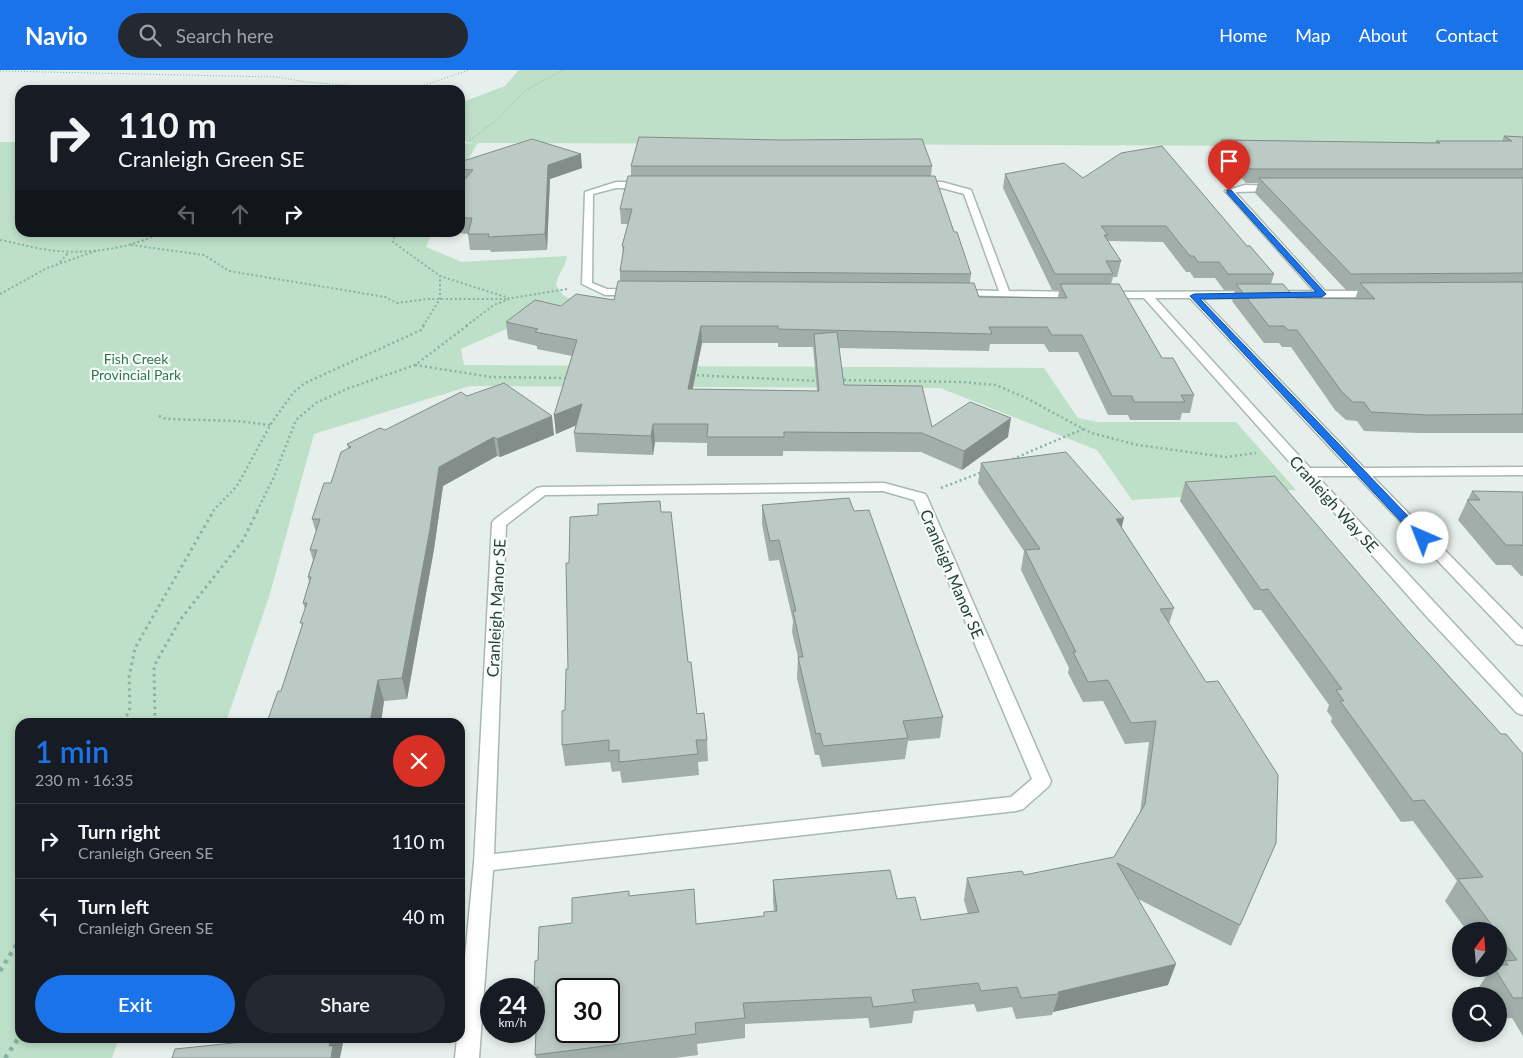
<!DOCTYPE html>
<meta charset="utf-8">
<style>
body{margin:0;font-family:Lato,sans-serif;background:#242831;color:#f1f3f6;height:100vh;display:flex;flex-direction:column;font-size:19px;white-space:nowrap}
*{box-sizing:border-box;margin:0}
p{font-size:16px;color:#9ea1a6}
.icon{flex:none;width:28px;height:28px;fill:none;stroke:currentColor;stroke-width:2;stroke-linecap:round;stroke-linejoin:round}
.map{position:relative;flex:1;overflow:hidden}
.drawer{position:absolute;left:15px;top:648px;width:450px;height:325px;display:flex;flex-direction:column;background:#171b24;border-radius:15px;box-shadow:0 2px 8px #0003}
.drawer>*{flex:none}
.hud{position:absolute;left:15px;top:15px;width:450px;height:152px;border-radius:15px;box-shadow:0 2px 8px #0003;background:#171b24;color:#f1f3f6;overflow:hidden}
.needle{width:32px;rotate:16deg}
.fabs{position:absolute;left:1452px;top:852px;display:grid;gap:10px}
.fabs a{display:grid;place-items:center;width:55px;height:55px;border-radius:50%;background:#171b24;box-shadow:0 2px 8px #0003;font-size:25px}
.speed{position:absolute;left:480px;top:908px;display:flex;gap:10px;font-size:25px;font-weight:700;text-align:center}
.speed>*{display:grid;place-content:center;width:65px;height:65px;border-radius:50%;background:#171b24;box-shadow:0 2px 8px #0003;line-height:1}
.speed small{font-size:12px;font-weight:400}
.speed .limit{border:2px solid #111;border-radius:8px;background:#fff;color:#111}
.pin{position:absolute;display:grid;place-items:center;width:42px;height:42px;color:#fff;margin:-51px -21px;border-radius:50% 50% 50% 0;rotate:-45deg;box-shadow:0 0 5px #0007}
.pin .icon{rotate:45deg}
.me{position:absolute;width:55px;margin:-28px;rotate:316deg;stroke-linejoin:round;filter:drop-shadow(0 0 4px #0008)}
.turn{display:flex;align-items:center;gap:18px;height:105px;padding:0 20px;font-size:22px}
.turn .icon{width:65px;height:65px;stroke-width:2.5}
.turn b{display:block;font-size:35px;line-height:42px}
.lanes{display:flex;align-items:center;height:48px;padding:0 20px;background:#0003;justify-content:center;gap:25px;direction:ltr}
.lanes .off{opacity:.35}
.round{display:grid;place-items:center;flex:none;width:52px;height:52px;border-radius:26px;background:#242831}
.summary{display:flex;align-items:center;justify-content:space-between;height:85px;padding:0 20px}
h1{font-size:30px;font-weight:600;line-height:38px;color:#1a73e8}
.action{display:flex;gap:10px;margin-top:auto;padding:10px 20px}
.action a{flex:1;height:58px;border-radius:30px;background:#1a73e8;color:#fff;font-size:20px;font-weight:600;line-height:58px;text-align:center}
.action a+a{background:#242831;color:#f1f3f6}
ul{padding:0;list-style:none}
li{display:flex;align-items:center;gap:15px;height:75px;padding:0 20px;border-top:1px solid #363941}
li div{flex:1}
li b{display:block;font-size:19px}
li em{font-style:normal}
header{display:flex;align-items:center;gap:30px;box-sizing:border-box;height:70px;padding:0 25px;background:#1a73e8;color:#fff}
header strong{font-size:24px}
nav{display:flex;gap:28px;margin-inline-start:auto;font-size:18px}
.search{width:350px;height:45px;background:#242831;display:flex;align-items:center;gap:12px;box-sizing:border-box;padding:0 18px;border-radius:28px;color:#9ea1a6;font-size:19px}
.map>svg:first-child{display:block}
.green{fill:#bfe0c8}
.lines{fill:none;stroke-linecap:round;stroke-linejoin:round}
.minor-casing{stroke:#a8b8b2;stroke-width:3}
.path-far4{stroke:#86b3a5;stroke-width:1;stroke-dasharray:1 2;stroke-linecap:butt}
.path-far3{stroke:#86b3a5;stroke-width:2;stroke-dasharray:2 2.5;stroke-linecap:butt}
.path-far2{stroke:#86b3a5;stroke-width:2.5;stroke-dasharray:2 3;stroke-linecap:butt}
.path-far1{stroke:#86b3a5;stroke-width:3;stroke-dasharray:2.5 4;stroke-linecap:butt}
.path{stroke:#86b3a5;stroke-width:4.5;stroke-dasharray:4 5;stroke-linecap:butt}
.minor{fill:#fff;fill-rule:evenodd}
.wall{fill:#a1aea9;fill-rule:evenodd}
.shaded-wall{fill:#838d89}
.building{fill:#bbcac4;stroke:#838d89;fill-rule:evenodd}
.route{fill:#1a73e8;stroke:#114b97}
.labels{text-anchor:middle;stroke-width:4.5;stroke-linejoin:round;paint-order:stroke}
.far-park-label{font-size:14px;fill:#2d7a4b;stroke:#f7fbf9}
.street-label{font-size:16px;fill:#24423a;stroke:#f7fbf9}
</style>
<header>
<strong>Navio</strong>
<div class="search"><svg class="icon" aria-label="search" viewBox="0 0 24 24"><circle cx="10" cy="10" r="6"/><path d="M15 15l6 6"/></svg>Search here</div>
<nav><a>Home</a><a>Map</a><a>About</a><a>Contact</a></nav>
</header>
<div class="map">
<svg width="1523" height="988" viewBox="0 0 1523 988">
<rect width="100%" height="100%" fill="#e6efeb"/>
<!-- green -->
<g class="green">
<polygon points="519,0 1523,0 1523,77 478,73 469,88 460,97 460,74 474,73 460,70 460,33 505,16"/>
<path d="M0,72H20V162H432L426,177L462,192L567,186C566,197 558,203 556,215L563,225L572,230L461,279L464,295L1044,298L1078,348L1098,352H1236L1296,420L1132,430L1097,380L940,318L470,316L314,364L269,527L226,652H20V968H119L112,988H0Z"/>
</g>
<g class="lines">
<defs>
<g id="minor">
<polygon points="616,112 645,112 649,115 645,118 616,118 593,124 592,213 607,219 640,220 640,224 636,225 605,225 582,214 585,122"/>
<polygon points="918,112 942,112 971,120 1009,221 1079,222 1084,225 1079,228 955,225 955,221 959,220 999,221 964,124 942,118 915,117 915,113"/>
<path d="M1245,115L1278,116V120L1275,121L1235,122L1325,221H1376L1381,224L1376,227L1201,228L1364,398L1523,397V405L1372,406L1523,560V575L1517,574L1357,406H1317L1523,628V645L1517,643L1427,547L1144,228H1107L1102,225L1107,222L1314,221L1225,121ZM1155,228H1190L1349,398H1310Z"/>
<path d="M884,413L925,424L927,427L1051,711L1049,716L1023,739L1016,741L493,800L479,988H455L457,968H460V939L474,793L492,453L494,450L537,418L542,417ZM883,421L914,430L1032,709L1011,727L494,784L506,455L545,425Z"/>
</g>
</defs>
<!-- minor casing -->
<use href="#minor" class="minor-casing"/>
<!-- path-far4 -->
<g class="path-far4">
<polyline points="0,1 278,7 306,12 408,20"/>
<polyline points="410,20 469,0"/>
<polyline points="460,78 498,49 526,20 563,0"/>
</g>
<!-- path-far3 -->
<g class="path-far3">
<polyline points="395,162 393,172 440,206 509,228"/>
<path d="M0,170C17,173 33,178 49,180C88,185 128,179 163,162"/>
<polyline points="131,175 204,185 229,201 385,227 397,233 428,229 509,229"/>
<polyline points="60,192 67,184 65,182"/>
<polyline points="0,224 47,198 96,181"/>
<polyline points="423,256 440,229 440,206"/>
<polyline points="466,256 494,235 512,228 567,219"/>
</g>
<!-- path-far2 -->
<g class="path-far2">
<polyline points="415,295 491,307 568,308"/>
<polyline points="692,305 818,311"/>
<polyline points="839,310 962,312 996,315 1026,328 1091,363 1138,375 1226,387 1256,383"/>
<polyline points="159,346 166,349 237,351 270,355"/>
<polyline points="1008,391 1083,359"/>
<polyline points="941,418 982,402"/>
<polyline points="213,441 237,416 272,352 294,322 305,313 421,260 424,255"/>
<polyline points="257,441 273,409 296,350 316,333 349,318 415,295 468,255"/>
</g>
<!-- path-far1 -->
<g class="path-far1">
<polyline points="124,652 130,638 129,607 135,578 214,440"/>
<polyline points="155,652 154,596 180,550 243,470 258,440"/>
</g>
<!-- path -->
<g class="path">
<polyline points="0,901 20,869"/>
<polyline points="5,988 20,966"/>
</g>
<!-- minor -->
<use href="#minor" class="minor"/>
</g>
<!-- wall -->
<g class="wall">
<path d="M1504,66L1523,67V363H1420L1364,361L1357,351L1346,350L1335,340L1291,277H1282L1279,273H1264L1232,231L1235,220H1224L1215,208H1194L1190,202H1186L1163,172L1108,171L1121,191L1117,207H1113L1111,214L1162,288L1194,325L1190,343H1182L1180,350H1130L1128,345H1108L1078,282H1049L1044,274H990L989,281L839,278L844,315L932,357L1008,367L962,400L921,382L783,381V386H707V373L655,372L653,385L576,382L574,363L576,355L556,364L554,345L572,286L537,279V276L508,269L506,252L561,236L614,230L620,211V201L623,184L622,176L628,154H621L620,139L631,106V96H932L931,106L971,204L970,213L979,227L1058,228L1059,220H1052L1003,118L1005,104L1083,108L1247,176L1274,204L1271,214L1295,228L1355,229L1358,220H1346L1255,123L1258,113H1246L1218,83L1221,70L1436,73V71H1502ZM702,273H778V277H813L817,321L692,319Z"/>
<polygon points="460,92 582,98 550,109 547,180 491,182 490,180 470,180 468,164 457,163 457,162 460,162 460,115 462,113 460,113"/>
<polygon points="467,326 554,365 500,387 497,386 443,416 434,479 407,629 384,631 381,652 267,652 281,621 301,558 305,539 303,533 309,512 308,507 313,490 310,480 316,462 312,449 348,378 347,374 385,360"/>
<polygon points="981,393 1122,458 1174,538 1169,554 1276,773 1231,876 1138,829 1168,915 1053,942 1052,945 1016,949 1012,937 977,942 974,934 914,941 912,953 870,958 868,948 745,954 745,968 697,974 698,985 674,988 536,988 535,985 537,934 534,918 538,890 572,853 629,826 696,854 764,846 774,841 773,831 773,810 897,829 921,850 968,844 964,830 967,808 1024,805 1114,787 1140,743 1149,672 1125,674 1103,631 1083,632 1068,603 1069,598 1021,500 1024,481 978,413"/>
<polygon points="1185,412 1408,561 1501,664 1523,684 1523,966 1512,948 1499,949 1499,926 1484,926 1479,917 1491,899 1499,899 1499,861 1467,861 1445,831 1457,811 1413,751 1401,752 1331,652 1332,648 1327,641 1329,635 1261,540 1254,540 1180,431"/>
<polygon points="1472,421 1523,422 1523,506 1521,506 1511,495 1496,495 1458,450"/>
<polygon points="762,435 854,441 943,647 940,668 908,671 905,689 822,697 819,685 815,685 797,608 798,587 792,562 793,551 779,490 769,491 762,454"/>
<polygon points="661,442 697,644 707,670 708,691 698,692 699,705 622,713 620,701 612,702 610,692 565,696 562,675 568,599 569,493"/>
</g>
<!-- shaded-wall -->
<g class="shaded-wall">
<polygon points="581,84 582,98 550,109 547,180 545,164 548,95"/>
<polygon points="701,256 702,273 689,337 688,319"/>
<polygon points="582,334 584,352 556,364 554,345"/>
<polygon points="552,346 554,365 500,387 497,369"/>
<polygon points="1011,348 1008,367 962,400 964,381"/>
<polygon points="653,354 655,372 653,385 651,366"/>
<polygon points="494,367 497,386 443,416 434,479 407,629 402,608 439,397"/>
<polygon points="1124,448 1119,468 1116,449"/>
<polygon points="378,610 384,631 381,652 370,652"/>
<polygon points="1176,894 1168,915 1053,942 1059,924 1058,922"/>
<polygon points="331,968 344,968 340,988 331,988 329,976"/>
</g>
<!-- building -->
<g class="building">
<polygon points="1504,66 1523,67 1523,99 1250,99 1221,70 1440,73 1436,71 1512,71"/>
<polygon points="639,67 780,70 922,69 932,96 631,96"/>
<polygon points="532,69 581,84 548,95 545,164 488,167 489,164 468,164 472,148 460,148 460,115 473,100 460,99 460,92"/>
<polygon points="1162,76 1247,176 1250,176 1274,204 1228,204 1219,192 1198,192 1194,186 1190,186 1166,156 1101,156 1108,165 1104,165 1121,191 1106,191 1113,204 1055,204 1005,104 1064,93 1083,108 1121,83"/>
<polygon points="628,106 935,106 954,162 957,162 971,204 620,201 624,177 622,176 632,139 620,139"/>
<polygon points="1259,108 1523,108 1523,203 1351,204"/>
<polygon points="618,211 974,213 979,227 1067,228 1060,214 1119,214 1162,288 1173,288 1194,325 1181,325 1185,332 1134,332 1132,326 1112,326 1082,265 1052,265 1047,257 989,257 992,264 778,259 778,256 701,256 688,319 819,321 814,264 837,262 844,315 922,316 932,357 970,332 1011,348 964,381 922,363 784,362 784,367 707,367 708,354 653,354 651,366 574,363 582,334 554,345 577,270 535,262 538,259 506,252 535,230 561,236 576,224 614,230"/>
<polygon points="1523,212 1523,344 1428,345 1371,342 1364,332 1353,332 1342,322 1297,260 1288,260 1284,256 1269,256 1236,214 1283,214 1295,228 1375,229 1360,213"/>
<polygon points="504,313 552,346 497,369 494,367 439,397 430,459 402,608 378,610 370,652 267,652 278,621 281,621 303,553 300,553 307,533 303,533 311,507 308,507 317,480 310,480 320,449 312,449 324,413 331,413 341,382 351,377 347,374 380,358 385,360 461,322 467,326"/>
<path d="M1066,382L1124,448L1116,449L1174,538L1160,539L1206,612L1218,611L1278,705L1276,773L1240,855L1117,793L1176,894L1058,922L1059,924L1021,928L1017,917L981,921L978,913L912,920L915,932L873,937L871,927L743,933L745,948L695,953L696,964L535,985L538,917L534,918L535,891L538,890L539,857L572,853V828L629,821V826L694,819L696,854L764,846V842L777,841L773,810L890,800L897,829L915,827L921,850L979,842L967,808L1022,801L1024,805L1114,787L1145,734L1156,651L1131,653L1108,610L1088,612L1073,582H1076L1025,480L1040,479L981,393ZM566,919H609V961H566Z"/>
<polygon points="1275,406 1408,561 1501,664 1506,664 1523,684 1523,928 1513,928 1495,899 1499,899 1499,895 1508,895 1505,891 1517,890 1499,865 1499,861 1496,861 1458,809 1483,807 1424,730 1413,731 1340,631 1344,631 1336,620 1342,619 1268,519 1261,520 1185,412"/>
<polygon points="1472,421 1523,422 1523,476 1522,475 1506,475 1467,430 1480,430"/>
<polygon points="849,428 854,441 869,440 943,647 903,651 908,668 823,676 820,663 816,664 798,587 803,587 793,541 796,541 779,470 770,471 762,435"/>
<polygon points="660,431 661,442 671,442 688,592 691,592 697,644 704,643 707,670 696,670 698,684 619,692 619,680 609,681 609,670 562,675 562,641 565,640 566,599 568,599 566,493 569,493 570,447 598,445 598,434"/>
<polygon points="244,968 331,968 329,976 333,976 331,988 172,988 175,979 243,972"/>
</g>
<!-- route -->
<polygon class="route" points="1227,120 1231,120 1326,224 1322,227 1200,229 1427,466 1427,471 1419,471 1190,226 1194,224 1316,222 1227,123"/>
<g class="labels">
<!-- far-park labels -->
<g class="far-park-label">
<text x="136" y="294">Fish Creek<tspan x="136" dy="16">Provincial Park</tspan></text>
</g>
<!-- street labels -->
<g class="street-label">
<text transform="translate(1334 434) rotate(48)" y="6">Cranleigh Way SE</text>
<text transform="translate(952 504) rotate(67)" y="6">Cranleigh Manor SE</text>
<text transform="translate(496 538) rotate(-87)" y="6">Cranleigh Manor SE</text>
</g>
</g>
</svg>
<div class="fabs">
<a><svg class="needle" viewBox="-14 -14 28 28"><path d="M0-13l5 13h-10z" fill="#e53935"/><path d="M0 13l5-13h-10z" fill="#9ea1a6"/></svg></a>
<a><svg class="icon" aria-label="search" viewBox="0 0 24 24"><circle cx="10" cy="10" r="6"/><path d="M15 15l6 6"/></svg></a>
</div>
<div class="speed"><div>24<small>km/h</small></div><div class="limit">30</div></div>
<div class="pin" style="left:1229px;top:121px;background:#d93025"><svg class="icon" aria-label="arrive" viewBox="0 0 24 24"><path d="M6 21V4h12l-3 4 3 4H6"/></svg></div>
<svg class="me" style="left:1423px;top:468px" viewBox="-20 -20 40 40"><circle r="19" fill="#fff"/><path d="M0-13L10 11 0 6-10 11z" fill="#1a73e8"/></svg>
<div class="hud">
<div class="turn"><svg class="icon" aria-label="right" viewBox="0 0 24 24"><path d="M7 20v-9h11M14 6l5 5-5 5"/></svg><div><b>110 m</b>Cranleigh Green SE</div></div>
<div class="lanes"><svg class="icon off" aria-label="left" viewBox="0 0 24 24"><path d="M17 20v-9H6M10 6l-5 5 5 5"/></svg><svg class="icon off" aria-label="ahead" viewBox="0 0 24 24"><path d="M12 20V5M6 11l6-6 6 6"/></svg><svg class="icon" aria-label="right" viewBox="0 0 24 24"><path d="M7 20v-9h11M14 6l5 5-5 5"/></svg></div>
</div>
<section class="drawer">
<div class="summary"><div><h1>1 min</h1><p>230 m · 16:35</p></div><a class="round" style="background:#d93025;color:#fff"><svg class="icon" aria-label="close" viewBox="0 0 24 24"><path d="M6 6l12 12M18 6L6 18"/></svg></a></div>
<ul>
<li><svg class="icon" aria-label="right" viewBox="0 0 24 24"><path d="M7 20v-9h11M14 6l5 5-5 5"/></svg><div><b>Turn right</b><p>Cranleigh Green SE</p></div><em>110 m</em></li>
<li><svg class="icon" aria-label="left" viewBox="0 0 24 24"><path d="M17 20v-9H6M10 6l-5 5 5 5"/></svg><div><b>Turn left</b><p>Cranleigh Green SE</p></div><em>40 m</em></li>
</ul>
<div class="action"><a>Exit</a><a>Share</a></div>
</section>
</div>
